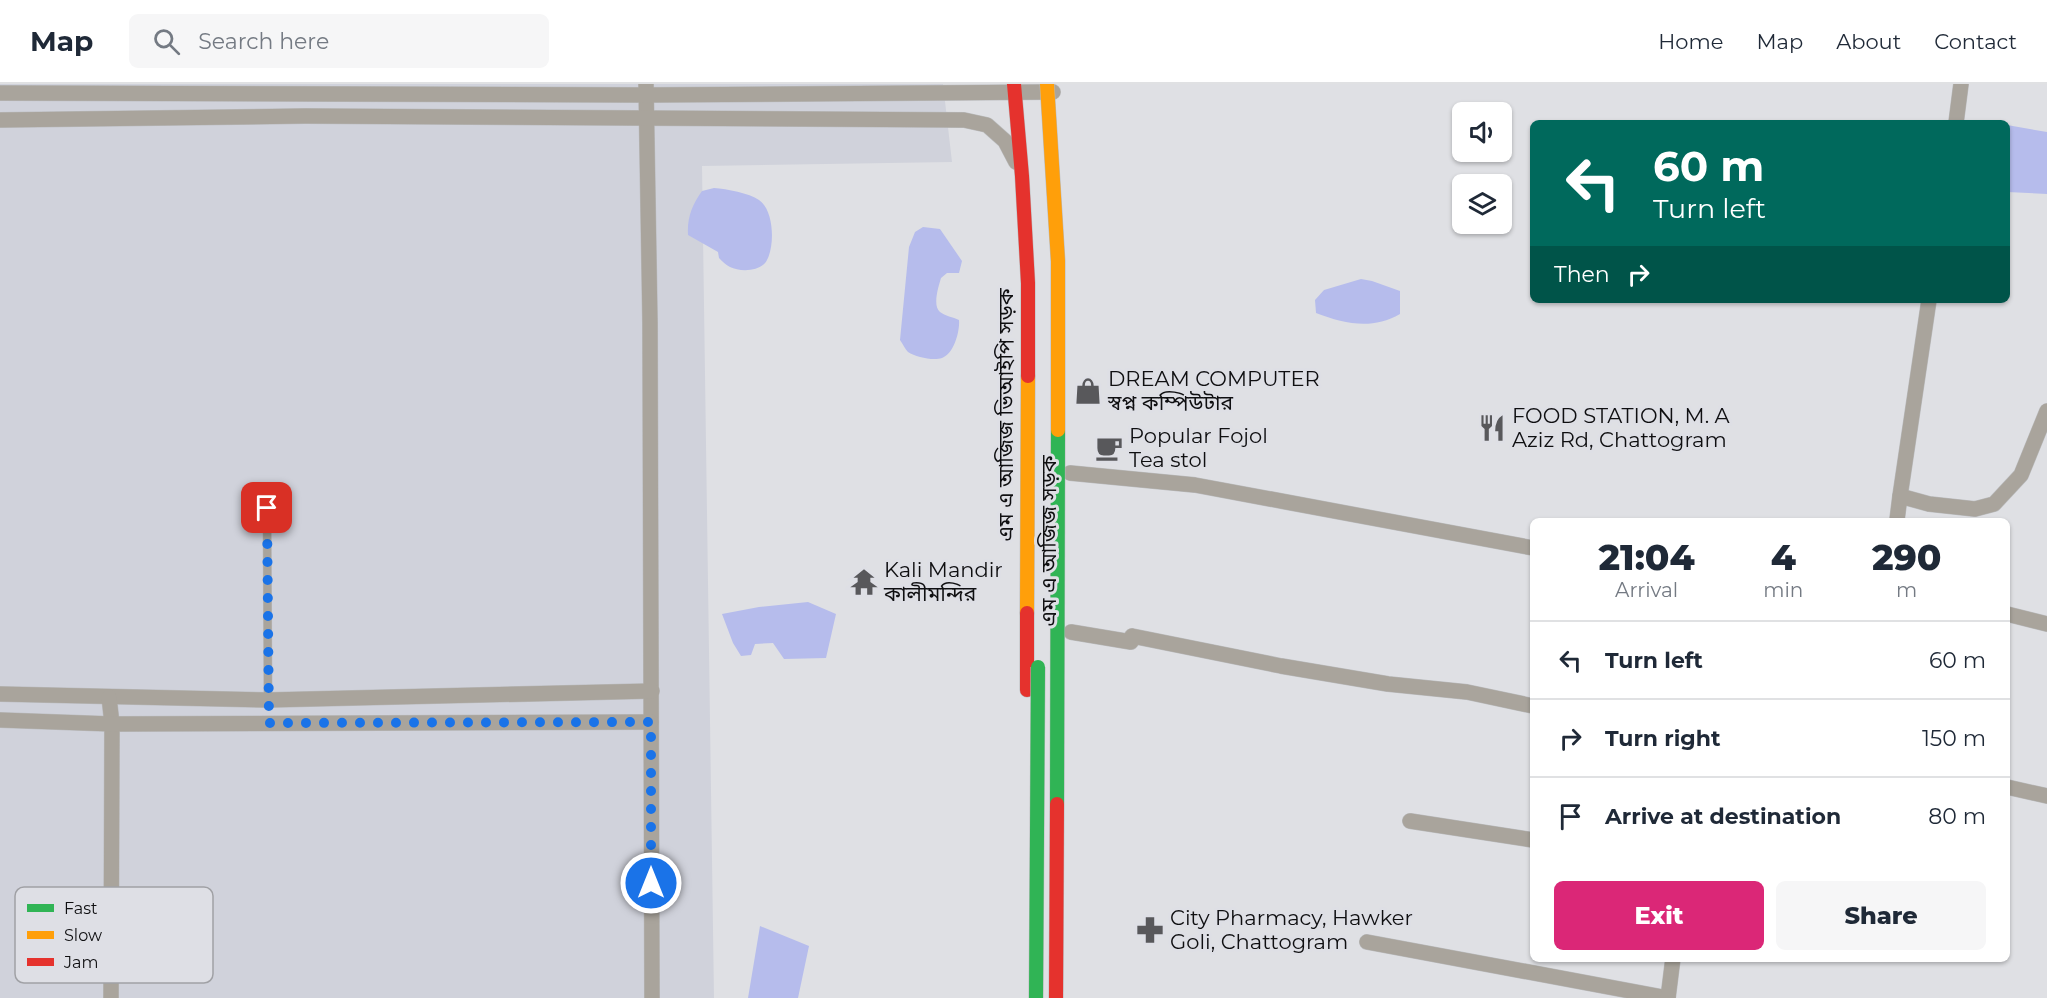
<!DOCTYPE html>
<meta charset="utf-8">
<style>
body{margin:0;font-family:Montserrat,"Noto Sans Bengali",sans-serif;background:#f6f6f7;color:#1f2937;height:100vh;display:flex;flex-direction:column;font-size:22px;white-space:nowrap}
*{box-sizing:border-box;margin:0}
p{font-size:20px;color:#747a83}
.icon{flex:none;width:33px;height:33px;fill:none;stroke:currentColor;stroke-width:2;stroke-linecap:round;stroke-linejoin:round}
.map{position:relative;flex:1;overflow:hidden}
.panel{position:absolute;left:1530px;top:434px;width:480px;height:444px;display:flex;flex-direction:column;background:#fff;border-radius:9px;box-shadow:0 2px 4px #0004}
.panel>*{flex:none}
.top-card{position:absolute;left:1530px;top:36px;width:480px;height:183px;border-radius:9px;box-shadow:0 2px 4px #0004;background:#00695c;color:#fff;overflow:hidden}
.fabs{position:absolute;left:1452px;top:18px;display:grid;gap:12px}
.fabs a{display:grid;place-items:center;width:60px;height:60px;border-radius:9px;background:#fff;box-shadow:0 2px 4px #0004;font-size:30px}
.pin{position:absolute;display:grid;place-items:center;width:51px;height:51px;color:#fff;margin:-26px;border-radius:12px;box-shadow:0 3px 9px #0006}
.me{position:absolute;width:66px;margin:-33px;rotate:0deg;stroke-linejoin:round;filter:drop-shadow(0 0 4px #0008)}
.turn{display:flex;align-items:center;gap:21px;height:126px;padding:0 24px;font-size:27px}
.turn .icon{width:78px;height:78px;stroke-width:2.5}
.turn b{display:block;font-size:42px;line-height:51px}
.then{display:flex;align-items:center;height:57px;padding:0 24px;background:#0003;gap:12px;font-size:22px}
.eta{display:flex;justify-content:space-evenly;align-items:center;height:102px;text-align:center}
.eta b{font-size:36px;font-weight:800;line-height:42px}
.primary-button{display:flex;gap:12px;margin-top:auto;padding:12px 24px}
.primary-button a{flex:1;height:69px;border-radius:9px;background:#db2777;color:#fff;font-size:24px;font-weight:800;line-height:69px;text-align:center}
.primary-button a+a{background:#f6f6f7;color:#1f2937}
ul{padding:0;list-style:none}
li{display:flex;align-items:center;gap:18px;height:78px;padding:0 24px;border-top:2px solid #e0e1e3}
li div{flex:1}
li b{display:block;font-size:22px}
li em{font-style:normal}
header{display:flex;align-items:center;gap:36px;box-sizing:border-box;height:84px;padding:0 30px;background:#fff;border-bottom:2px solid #e0e1e3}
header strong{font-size:28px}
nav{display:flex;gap:33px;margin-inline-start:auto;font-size:21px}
.search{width:420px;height:54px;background:#f6f6f7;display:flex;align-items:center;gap:15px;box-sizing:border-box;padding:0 21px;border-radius:9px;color:#747a83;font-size:22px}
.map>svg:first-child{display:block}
.built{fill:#d0d2db}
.water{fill:#b6bcec}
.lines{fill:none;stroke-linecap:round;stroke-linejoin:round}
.lane-casing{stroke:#babbbd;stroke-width:9}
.street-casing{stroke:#babbbd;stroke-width:16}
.slow-casing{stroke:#babbbd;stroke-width:15}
.jam-casing{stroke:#babbbd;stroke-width:15}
.lane{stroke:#a9a49c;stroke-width:8}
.street{stroke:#a9a49c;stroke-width:15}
.slow{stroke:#ff9f0a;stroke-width:14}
.jam{stroke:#e5322d;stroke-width:14}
.fast-bridge-casing{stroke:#babbbd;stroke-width:15;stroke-linecap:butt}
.slow-bridge-casing{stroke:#babbbd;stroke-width:15;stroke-linecap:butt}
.jam-bridge-casing{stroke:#babbbd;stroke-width:15;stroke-linecap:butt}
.fast-bridge{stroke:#30b455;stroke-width:14}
.slow-bridge{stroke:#ff9f0a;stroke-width:14}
.jam-bridge{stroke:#e5322d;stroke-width:14}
.route{stroke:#1a73e8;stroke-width:10;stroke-dasharray:0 18}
.labels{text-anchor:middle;stroke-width:6;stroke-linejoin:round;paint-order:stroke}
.poi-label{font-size:21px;fill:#0f0f11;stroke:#dedfe5;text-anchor:start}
.street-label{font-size:21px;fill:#0f0f11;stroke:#dedfe5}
.key{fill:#dedfe5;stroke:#a0a1a5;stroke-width:1.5}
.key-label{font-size:16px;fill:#0f0f11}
</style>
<header>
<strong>Map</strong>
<div class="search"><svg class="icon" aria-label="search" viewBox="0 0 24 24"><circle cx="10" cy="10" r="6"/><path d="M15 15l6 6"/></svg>Search here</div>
<nav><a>Home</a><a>Map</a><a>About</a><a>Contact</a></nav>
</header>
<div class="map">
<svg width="2047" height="914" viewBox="0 0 2047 914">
<rect width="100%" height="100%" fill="#dfe0e4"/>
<!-- built -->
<polygon class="built" points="0,0 943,0 952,78 702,82 714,914 0,914"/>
<!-- water -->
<g class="water">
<polygon points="2007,41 2047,48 2047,110 2007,108"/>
<path d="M714,104C727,105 749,109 759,116C774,126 775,161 767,176C761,188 740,188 730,183C726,181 722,177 719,174L718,168L688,151C687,134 692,121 702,107Z"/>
<path d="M923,143L940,145L962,177L959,189H947L941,194C939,201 932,222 940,228C945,232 953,233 959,236C960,247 954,270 942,274C933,277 916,273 908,268C905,265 903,260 900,256L909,163L915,148Z"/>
<path d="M1361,195L1372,197L1400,207V230C1372,246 1345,240 1316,229L1315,216L1324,206Z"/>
<polygon points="808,518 836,530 826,574 784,575 773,559 755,560 751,571 741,572 733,559 722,530 759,523"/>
<polygon points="760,842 809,862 798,914 748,914"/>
</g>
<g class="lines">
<defs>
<polyline id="lane" points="267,424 268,616"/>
<g id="street">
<polyline points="646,0 650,239 652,914"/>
<polyline points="0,9 646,11 1053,8"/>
<polyline points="0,36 305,32 964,36 987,41 1005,57 1016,78"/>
<polyline points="1956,39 1961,0"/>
<polyline points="1070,389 1195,401 1533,464"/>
<polyline points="1900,412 1929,216"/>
<polyline points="1897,436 1900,412 1929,420 1975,425 1994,420 2021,391 2047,327"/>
<polyline points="2007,530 2047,540"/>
<polyline points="1071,548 1131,558 1132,552 1281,582 1388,600 1467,608 1533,622"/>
<polyline points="0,610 268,616 652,607"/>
<polyline points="109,613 112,640 111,914"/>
<polyline points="0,636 112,640 651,638"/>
<polyline points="2007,703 2047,712"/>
<polyline points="1410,737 1533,756"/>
<polyline points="1367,858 1668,914"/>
<polyline points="1668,914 1673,874"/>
</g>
<polyline id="slow" points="1027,529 1028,292"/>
<g id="jam">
<polyline points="1014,0 1022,92 1028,199 1028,292"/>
<polyline points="1027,606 1027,529"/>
</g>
</defs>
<!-- lane casing -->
<use href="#lane" class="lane-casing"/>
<!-- street casing -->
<use href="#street" class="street-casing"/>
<!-- slow casing -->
<use href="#slow" class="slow-casing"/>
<!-- jam casing -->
<use href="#jam" class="jam-casing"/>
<!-- lane -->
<use href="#lane" class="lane"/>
<!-- street -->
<use href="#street" class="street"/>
<!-- slow -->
<use href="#slow" class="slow"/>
<!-- jam -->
<use href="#jam" class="jam"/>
<defs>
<g id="fast-bridge">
<polyline points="1057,720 1058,346"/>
<polyline points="1036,914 1038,583"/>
</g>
<polyline id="slow-bridge" points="1047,0 1058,177 1058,346"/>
<polyline id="jam-bridge" points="1056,914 1057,720"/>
</defs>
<!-- fast-bridge casing -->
<use href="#fast-bridge" class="fast-bridge-casing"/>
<!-- slow-bridge casing -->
<use href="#slow-bridge" class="slow-bridge-casing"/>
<!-- jam-bridge casing -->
<use href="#jam-bridge" class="jam-bridge-casing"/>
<!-- fast-bridge -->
<use href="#fast-bridge" class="fast-bridge"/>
<!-- slow-bridge -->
<use href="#slow-bridge" class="slow-bridge"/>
<!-- jam-bridge -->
<use href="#jam-bridge" class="jam-bridge"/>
</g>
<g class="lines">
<!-- route -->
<polyline class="route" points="267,424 269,639 651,638 651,799"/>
</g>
<!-- icons -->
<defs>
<symbol id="shop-bare" viewBox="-9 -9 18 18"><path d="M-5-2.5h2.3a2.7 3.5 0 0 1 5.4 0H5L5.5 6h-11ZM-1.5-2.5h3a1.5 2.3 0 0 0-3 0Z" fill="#58585b" stroke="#dedfe5" stroke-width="2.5" paint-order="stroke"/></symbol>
<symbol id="restaurant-bare" viewBox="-9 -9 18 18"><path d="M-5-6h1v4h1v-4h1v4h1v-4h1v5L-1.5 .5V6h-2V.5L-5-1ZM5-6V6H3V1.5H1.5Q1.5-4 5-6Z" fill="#58585b" stroke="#dedfe5" stroke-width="2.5" paint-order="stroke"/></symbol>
<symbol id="cafe-bare" viewBox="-9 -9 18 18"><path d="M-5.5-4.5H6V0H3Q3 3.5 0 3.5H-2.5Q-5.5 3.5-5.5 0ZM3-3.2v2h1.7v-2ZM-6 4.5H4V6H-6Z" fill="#58585b" stroke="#dedfe5" stroke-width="2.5" paint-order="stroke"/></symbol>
<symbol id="temple-bare" viewBox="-9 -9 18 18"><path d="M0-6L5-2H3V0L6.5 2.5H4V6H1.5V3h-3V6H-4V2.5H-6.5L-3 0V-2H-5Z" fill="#58585b" stroke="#dedfe5" stroke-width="2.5" paint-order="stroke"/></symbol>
<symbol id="pharmacy-bare" viewBox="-9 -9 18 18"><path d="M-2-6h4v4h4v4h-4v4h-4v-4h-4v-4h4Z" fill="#58585b" stroke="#dedfe5" stroke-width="2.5" paint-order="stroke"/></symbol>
</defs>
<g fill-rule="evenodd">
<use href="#shop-bare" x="1069" y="288" width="38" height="38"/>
<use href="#restaurant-bare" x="1473" y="325" width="38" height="38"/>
<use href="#cafe-bare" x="1090" y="345" width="38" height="38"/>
<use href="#temple-bare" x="845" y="479" width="38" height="38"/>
<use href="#pharmacy-bare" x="1131" y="827" width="38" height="38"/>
</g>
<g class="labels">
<!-- poi labels -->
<g class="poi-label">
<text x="1108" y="302">DREAM COMPUTER<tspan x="1108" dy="24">স্বপ্ন কম্পিউটার</tspan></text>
<text x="1512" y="339">FOOD STATION, M. A<tspan x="1512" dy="24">Aziz Rd, Chattogram</tspan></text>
<text x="1129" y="359">Popular Fojol<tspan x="1129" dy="24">Tea stol</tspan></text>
<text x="884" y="493">Kali Mandir<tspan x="884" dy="24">কালীমন্দির</tspan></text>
<text x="1170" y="841">City Pharmacy, Hawker<tspan x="1170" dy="24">Goli, Chattogram</tspan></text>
</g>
<!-- street labels -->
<g class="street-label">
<text transform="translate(1006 331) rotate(-90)" y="7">এম এ আজিজ ভিআইপি সড়ক</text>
<text transform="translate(1049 457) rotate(-90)" y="7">এম এ আজিজ সড়ক</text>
</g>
</g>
<!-- legend -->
<rect x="15" y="803" width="198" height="96" rx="9" class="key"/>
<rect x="27" y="820" width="27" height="8" fill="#30b455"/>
<rect x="27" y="847" width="27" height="8" fill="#ff9f0a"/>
<rect x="27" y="874" width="27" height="8" fill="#e5322d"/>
<g class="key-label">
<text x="64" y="830">Fast</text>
<text x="64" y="857">Slow</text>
<text x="64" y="884">Jam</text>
</g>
</svg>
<div class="fabs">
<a><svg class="icon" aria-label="sound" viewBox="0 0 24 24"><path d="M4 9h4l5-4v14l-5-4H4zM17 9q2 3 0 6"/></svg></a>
<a><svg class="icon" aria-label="layers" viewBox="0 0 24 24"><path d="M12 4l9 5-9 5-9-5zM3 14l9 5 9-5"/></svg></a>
</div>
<div class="pin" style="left:267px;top:424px;background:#d93025"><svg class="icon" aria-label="arrive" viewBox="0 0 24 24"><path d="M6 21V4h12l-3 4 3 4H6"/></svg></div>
<svg class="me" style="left:651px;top:799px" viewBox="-20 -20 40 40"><circle r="17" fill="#1a73e8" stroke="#fff" stroke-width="3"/><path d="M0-11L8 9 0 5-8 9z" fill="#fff"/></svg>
<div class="top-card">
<div class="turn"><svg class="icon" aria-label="left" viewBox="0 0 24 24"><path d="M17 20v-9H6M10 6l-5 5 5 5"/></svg><div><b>60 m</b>Turn left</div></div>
<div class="then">Then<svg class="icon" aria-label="right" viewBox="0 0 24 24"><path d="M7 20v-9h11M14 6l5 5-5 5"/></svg></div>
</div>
<section class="panel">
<div class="eta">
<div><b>21:04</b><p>Arrival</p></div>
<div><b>4</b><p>min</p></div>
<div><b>290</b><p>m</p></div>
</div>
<ul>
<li><svg class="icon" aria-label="left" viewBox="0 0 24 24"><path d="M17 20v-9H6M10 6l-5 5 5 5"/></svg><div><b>Turn left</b></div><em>60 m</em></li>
<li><svg class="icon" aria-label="right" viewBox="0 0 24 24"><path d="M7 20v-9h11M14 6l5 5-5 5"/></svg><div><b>Turn right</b></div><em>150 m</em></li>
<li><svg class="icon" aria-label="arrive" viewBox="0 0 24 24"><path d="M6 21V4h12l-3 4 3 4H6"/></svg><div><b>Arrive at destination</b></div><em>80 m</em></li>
</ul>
<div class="primary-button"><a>Exit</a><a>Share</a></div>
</section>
</div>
